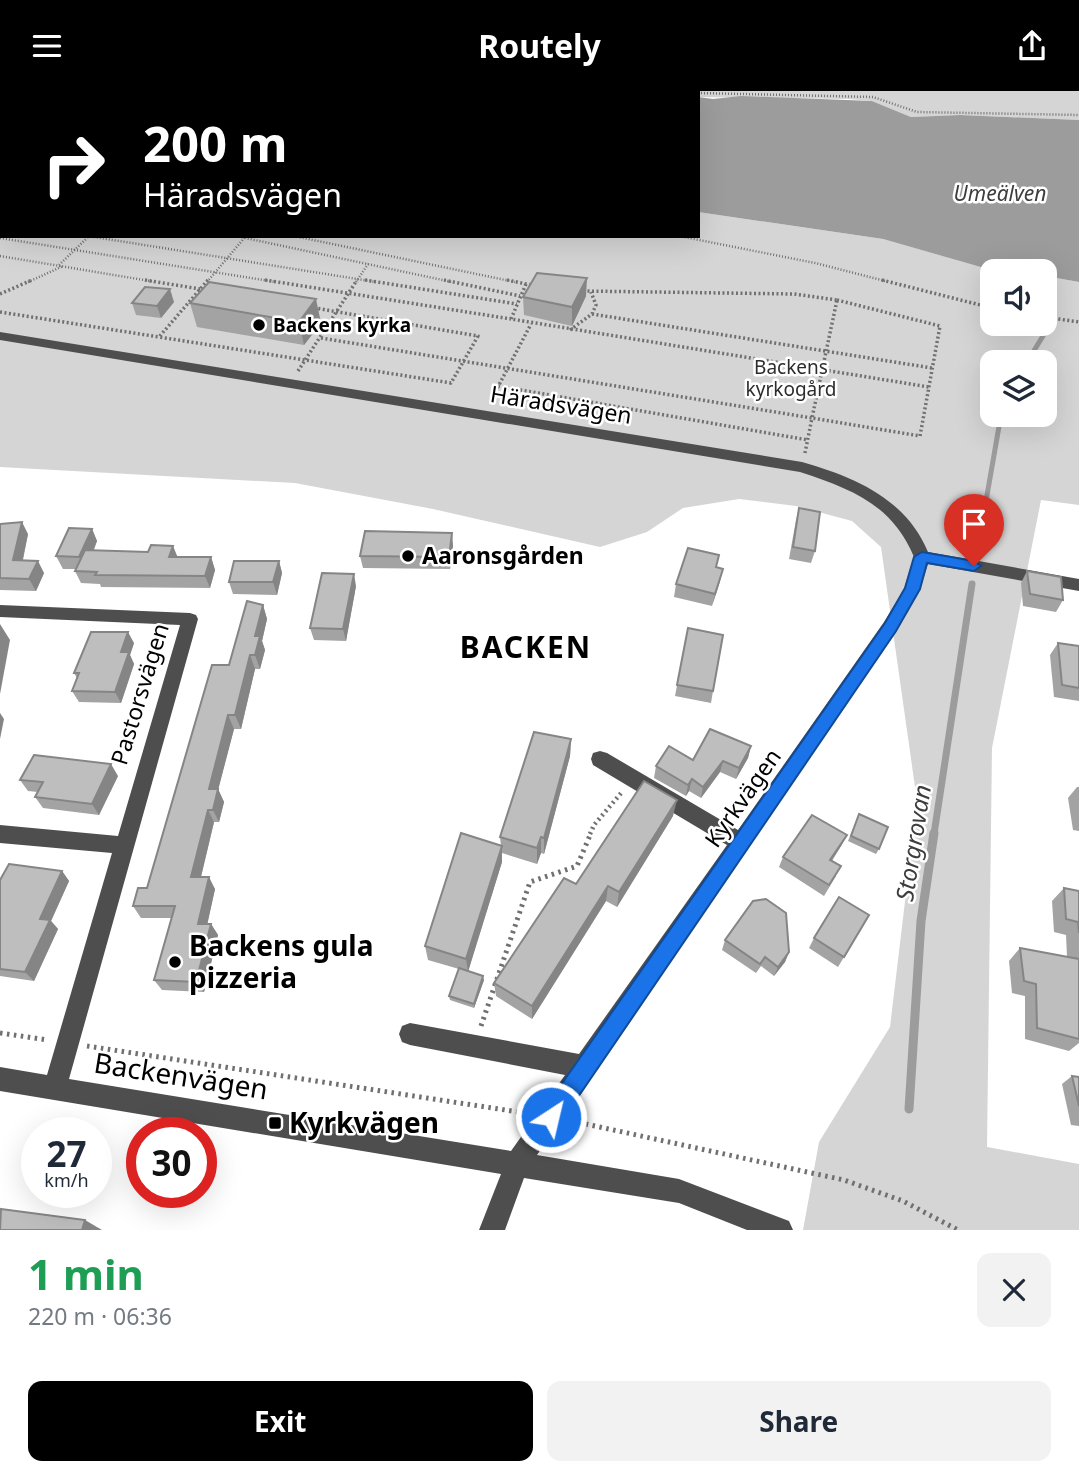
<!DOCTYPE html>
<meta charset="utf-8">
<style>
body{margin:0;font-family:"Noto Sans",sans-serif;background:#f2f2f3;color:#1f2937;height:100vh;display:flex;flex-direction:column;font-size:26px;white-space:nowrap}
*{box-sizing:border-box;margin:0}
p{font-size:23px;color:#747a83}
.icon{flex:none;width:38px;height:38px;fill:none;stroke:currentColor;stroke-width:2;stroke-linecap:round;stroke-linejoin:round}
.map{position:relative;height:1139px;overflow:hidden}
.panel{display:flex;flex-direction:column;background:#fff;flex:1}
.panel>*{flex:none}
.top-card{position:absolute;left:0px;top:0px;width:700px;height:147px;box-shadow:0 7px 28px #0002;background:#000;color:#fff;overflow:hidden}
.fabs{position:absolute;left:980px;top:168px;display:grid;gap:14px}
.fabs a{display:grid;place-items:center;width:77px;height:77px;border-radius:14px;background:#fff;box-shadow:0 7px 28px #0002;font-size:35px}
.speed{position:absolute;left:21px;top:1026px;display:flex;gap:14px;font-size:35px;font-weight:700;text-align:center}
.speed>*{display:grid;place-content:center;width:91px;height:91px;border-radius:50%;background:#fff;box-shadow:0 7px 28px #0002;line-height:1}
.speed small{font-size:18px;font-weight:400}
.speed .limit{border:10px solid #d22;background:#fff;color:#111}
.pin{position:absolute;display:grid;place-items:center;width:60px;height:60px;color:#fff;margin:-72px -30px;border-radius:50% 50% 50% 0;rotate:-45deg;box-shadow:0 0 7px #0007}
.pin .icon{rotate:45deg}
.me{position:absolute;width:77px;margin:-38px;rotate:35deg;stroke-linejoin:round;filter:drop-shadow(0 0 5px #0008)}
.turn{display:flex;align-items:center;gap:24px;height:147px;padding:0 28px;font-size:32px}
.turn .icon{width:91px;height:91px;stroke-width:2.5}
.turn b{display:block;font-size:49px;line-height:60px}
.round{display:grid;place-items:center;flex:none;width:74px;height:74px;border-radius:14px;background:#f2f2f3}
.overview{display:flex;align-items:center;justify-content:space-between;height:119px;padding:0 28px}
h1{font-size:42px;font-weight:700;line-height:52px;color:#1e9e55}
.primary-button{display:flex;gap:14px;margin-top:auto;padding:14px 28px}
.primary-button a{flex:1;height:80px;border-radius:14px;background:#000;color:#fff;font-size:28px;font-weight:700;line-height:80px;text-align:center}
.primary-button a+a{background:#f2f2f3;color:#1f2937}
header{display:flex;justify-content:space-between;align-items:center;height:91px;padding:0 28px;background:#000;color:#fff;font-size:32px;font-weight:700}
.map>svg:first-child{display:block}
.green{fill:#d5d5d5;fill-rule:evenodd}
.water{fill:#9c9c9c}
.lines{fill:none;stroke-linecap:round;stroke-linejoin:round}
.stream-far2{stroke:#9c9c9c;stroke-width:5}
.stream-far1{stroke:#9c9c9c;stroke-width:7}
.stream{stroke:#9c9c9c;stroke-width:9}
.path-far3{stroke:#707070;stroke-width:2.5;stroke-dasharray:1 2;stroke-linecap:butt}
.path-far2{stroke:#707070;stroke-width:3.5;stroke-dasharray:2 2.5;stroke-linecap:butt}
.path-far1{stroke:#707070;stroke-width:4.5;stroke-dasharray:2 3.5;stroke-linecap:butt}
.path{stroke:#707070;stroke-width:5;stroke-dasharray:2.5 4.5;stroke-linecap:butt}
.minor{fill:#4e4e4e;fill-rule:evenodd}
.wall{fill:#a3a3a3}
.shaded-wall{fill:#858585}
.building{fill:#bebebe;stroke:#858585;stroke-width:2}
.route{fill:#1a73e8;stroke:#114b97;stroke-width:2}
.poi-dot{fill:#000;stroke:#fff;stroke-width:2.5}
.labels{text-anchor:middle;stroke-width:5;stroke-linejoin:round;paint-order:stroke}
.far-poi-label{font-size:19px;font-weight:bold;fill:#000;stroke:#fff;text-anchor:start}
.far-park-label{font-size:19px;fill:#2c2c2c;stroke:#fff}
.far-water-label{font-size:21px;font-style:italic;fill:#3d3d3d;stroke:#fff}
.street-label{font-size:23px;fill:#000;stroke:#fff}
.poi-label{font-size:23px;font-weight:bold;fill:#000;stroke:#fff;text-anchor:start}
.water-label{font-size:24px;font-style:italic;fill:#3d3d3d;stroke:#fff}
.near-poi-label{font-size:28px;font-weight:bold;fill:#000;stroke:#fff;text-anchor:start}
.near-street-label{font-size:28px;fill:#000;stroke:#fff}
.district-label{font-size:30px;font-weight:bold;letter-spacing:2px;fill:#000;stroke:#fff}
</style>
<header><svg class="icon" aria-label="menu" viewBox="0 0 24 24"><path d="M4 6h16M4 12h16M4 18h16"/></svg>Routely<svg class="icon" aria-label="share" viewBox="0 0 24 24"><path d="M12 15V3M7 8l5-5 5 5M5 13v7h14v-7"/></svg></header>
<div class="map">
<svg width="1079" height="1139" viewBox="0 0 1079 1139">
<rect width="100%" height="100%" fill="#fff"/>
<!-- green -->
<g class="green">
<polygon points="667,0 1079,0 1079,29 960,24 911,26 872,10 847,8 698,6 698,2"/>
<path d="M0,54L2,145H698V121L883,148L984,177L1006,180H992V233H1045V185L1079,191V414L1041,409L992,657L987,1056L1079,1073V1139H803L819,1051L890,936L917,710L881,456L852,430L796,415L739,408L683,417L647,441L600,456L433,418L295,392L0,376ZM992,271H1045V324H992Z"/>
</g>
<!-- water -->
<g class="water">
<polygon points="141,0 667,0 676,2 145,2"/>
<polygon points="741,5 872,10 911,26 960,24 1079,29 1079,191 1045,185 1045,180 984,177 883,148 698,121 698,6 713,8"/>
</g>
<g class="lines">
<!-- stream-far2 -->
<g class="stream-far2">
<polyline points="1027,271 1046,240 1045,214"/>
<polyline points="982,433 1001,324"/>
</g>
<!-- stream-far1 -->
<g class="stream-far1">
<polyline points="977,459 982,432"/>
<polyline points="934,743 972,493"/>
</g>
<!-- stream -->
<polyline class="stream" points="909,1018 921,830 934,742"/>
<!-- path-far3 -->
<g class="path-far3">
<polyline points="684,0 690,2"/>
<polyline points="698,2 873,6 917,21 1079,24"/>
<polyline points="88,145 376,191"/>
<polyline points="236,145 452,191"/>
<polyline points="294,145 515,191"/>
<polyline points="679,145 815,172 889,191"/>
<polyline points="0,147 276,191"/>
<polyline points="0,165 156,191"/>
<polyline points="59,174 89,145"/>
<polyline points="28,191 63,175"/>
<polyline points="207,191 246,145"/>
<polyline points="356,191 368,173"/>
</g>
<!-- path-far2 -->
<g class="path-far2">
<polyline points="145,189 206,199"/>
<polyline points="208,189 159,246 451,292 478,245 315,217"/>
<polyline points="265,189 511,228"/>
<polyline points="365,189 517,213"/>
<polyline points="444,189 520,205"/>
<polyline points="507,189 536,195"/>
<polyline points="882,189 992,217"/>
<polyline points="526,193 511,228 929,296"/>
<polyline points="583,200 794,203 837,209"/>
<polyline points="0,203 32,189"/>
<polygon points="837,209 940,235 920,345 812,327"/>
<polyline points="0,221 159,246"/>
<polyline points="592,223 932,277"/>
<polyline points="1045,226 1079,231"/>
<polyline points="570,239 592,223 596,214 591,201"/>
<polyline points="321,247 812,327"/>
<polyline points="298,280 357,189"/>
<polyline points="498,295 808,349"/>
<polyline points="491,309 531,233"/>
<polyline points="805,362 812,327"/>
</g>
<!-- path-far1 -->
<polyline class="path-far1" points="590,743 594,734 622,701"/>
<!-- path -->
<g class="path">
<polyline points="481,935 530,791 577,775 591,742"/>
<polyline points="0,942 48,949"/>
<polyline points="87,955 525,1022"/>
<polyline points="572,1030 844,1089 903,1110 958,1139"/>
</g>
<!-- minor -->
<path class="minor" d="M0,241L802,371C855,386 906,408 928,461L1079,488V500L928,473L920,498L896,541L537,1064L679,1088L789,1130L793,1139H747L679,1112L524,1087L505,1139H479L501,1083L0,1000V976L47,984L112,762L0,752V734L118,745L180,534L0,526V514L190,522L196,524L198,528L69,988L511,1060L565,984L410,954L402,951L399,943L402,935L410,932L579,963L727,754L593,674L591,668L593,662L600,660L607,662L738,739L884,531L904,498L914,466C892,413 851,398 800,381L0,249Z"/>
</g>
<!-- wall -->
<g class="wall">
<polygon points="586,205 572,235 524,224 523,206"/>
<polygon points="174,211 161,227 136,224 132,212"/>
<polygon points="190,212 321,232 304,254 197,236"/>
<polygon points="799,417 815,460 811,472 789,468 796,429"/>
<polygon points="0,433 28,443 23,469 44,482 36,500 0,499"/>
<polygon points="92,438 97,450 94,459 178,466 211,466 215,479 210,497 101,496 100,493 81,492 75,480 76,478 63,478 56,465"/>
<polygon points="453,454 450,478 363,477 360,465"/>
<polygon points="279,470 282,482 277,504 233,503 229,491"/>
<polygon points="717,477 720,490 712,515 674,506 676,493"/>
<polygon points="1027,480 1063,509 1056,521 1023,515 1021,492"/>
<polygon points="356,495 346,550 314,549 310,537"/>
<polygon points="263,514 267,528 262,550 265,559 260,578 255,578 241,638 234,638 218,698 224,711 219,731 214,731 201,786 215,798 207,833 211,833 218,844 204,901 162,899 154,889 172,827 141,827 133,815 147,797 229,574"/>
<polygon points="688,537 713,600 711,612 675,605"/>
<polygon points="134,552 130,564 134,573 121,612 79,611 72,600 77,587 74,582"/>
<polygon points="1058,552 1079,555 1079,610 1054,606 1050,564"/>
<polygon points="571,648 570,665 544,763 541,762 537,773 502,762 502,771 468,880 484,889 474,917 450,909 449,905 459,878 428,869 425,855 501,755 500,746"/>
<polygon points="751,655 748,667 736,688 720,681 701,707 689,700 686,705 654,687 656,675 693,669"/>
<polygon points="118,685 99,724 43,717 35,706 38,701 28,700 20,689"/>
<polygon points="1077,696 1079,696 1079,740 1073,739 1068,707"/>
<polygon points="859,723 879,758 876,763 848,750"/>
<polygon points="673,725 617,816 606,810 532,928 496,905 494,892 576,793"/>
<polygon points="847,744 841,755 832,770 836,785 824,805 779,776 783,766"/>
<polygon points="62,780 69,790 51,830 58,838 34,890 0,885 0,789"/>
<polygon points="1064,797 1079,800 1079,952 1069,960 1025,948 1025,905 1012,902 1009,870 1020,857 1067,866 1066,844 1054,841 1052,810"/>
<polygon points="869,824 838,876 809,857 814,847"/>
<polygon points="725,849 789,861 785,871 774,885 761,875 756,882 722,859"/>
<polygon points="1072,985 1079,986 1079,1035 1071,1034 1062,993"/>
</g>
<!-- shaded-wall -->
<g class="shaded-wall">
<polygon points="587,187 586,205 572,235 572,216"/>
<polygon points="170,198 174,211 161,227 157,215"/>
<polygon points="316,208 321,232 304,254 299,231"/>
<polygon points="22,431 28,443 20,481 13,469"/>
<polygon points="92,438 97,450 85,478 79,466"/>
<polygon points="452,442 453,454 450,478 449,466"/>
<polygon points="173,455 178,467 169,466"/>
<polygon points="211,466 215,479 210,497 205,485"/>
<polygon points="38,470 44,482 36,500 29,488"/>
<polygon points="279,470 282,482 277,504 273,491"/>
<polygon points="723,478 720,490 712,515 715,503"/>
<polygon points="354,483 356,495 346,550 343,538"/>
<polygon points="263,514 267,528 262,550 265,559 260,578 255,564 255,545"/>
<polygon points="0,533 10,549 0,603"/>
<polygon points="128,541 134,552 130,564 134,573 121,612 115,601 121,561"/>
<polygon points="250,564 255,578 241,638 235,624"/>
<polygon points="0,622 4,628 0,648"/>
<polygon points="228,624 234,638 215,711 209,698"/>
<polygon points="571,648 570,665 544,763 544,747"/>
<polygon points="751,655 748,667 736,688 739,677"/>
<polygon points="723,670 720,681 701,707 703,696"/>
<polygon points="111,673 118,685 99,724 92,713"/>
<polygon points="692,688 689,700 686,705 688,694"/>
<polygon points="218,698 224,711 219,731 213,719"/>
<polygon points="677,709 673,725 617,816 619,801"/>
<polygon points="208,719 214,731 198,798 191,786"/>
<polygon points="847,744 841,755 825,779 830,769"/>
<polygon points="541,746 541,762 537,773 537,757"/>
<polygon points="502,755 502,771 468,881 466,868"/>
<polygon points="62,780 69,790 51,830 58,838 34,890 25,881 40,828"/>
<polygon points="209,786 215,798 205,844 198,833"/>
<polygon points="608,795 606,810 532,928 532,915"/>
<polygon points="211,833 218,844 204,901 196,891"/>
<polygon points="789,861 785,871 774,885 778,876"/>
<polygon points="483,885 484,889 474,917 474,913"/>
<polygon points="85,1129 102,1139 82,1139"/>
</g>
<!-- building -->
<g class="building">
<polygon points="537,182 587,187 572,216 523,206"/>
<polygon points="209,191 316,208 299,231 190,212"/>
<polygon points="145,196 170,198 157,215 132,212"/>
<polygon points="799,417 820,421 815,460 793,456"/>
<polygon points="22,431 13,469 38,470 29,488 0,487 0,433"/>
<polygon points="69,437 92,438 79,466 56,465"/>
<polygon points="365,440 452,442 449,466 360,465"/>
<polygon points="151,454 173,455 169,466 211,466 205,485 95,484 97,481 75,480 85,459 148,461"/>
<polygon points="688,457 719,464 716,476 723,478 715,503 676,493"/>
<polygon points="234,470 279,470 273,491 229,491"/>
<polygon points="1027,480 1061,486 1063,509 1030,503"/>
<polygon points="322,482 354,483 343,538 310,537"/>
<polygon points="247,510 263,514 255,545 260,545 255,564 250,564 235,624 228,624 209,698 218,698 213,719 208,719 191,786 209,786 198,833 211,833 196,891 154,889 175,815 133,815 138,797 147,797 212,574 229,574"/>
<polygon points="688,537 723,544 713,600 677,594"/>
<polygon points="91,541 128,541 121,561 129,561 115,601 72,600 79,582 74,582"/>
<polygon points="1058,552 1079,555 1079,597 1062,594"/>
<polygon points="710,638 751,655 739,677 723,670 703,696 692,688 688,694 656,675 669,655 693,669"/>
<polygon points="534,641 571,648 544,747 541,746 537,757 500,746"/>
<polygon points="34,664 111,673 92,713 35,706 43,691 20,689"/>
<polygon points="644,690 677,709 619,801 608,795 532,915 494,892 564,787 576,793"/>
<polygon points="859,723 888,736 879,758 851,745"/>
<polygon points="812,724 847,744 830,769 841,775 829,794 783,766"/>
<polygon points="461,742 502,755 466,868 425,855"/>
<polygon points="9,773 62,780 40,828 50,829 25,881 0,878 0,789"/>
<polygon points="1064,797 1079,800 1079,842 1078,831 1066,828"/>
<polygon points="839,806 869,824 844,866 814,847"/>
<polygon points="766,808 786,822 789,861 778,876 765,866 760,873 725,849 753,810"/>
<polygon points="1020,857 1079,868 1079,948 1037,937 1036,893 1024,890"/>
<polygon points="459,877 483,885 474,913 449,905"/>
<polygon points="1072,985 1079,986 1079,1015"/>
<polygon points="1,1118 85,1129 82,1139 0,1139"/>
</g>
<!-- route -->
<polygon class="route" points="922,461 974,470 981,475 974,480 927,472 920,498 896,540 559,1034 551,1037 544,1034 541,1026 544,1018 885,532 905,497 914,466"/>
<!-- markers -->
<g class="poi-dot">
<circle cx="259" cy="234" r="7"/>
<circle cx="408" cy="465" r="7"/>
<circle cx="175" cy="871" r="7"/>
<rect x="268" y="1025" width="14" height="14" rx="3.5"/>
</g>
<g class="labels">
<!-- far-poi labels -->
<g class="far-poi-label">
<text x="273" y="241">Backens kyrka</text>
</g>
<!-- far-park labels -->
<g class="far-park-label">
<text x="791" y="283">Backens<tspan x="791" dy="22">kyrkogård</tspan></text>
</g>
<!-- far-water labels -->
<g class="far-water-label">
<text x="1000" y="110">Umeälven</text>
</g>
<!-- street labels -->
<g class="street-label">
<text transform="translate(561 314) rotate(9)" y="8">Häradsvägen</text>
<text transform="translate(140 603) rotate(-73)" y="8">Pastorsvägen</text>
<text transform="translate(743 707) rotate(-55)" y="8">Kyrkvägen</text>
</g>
<!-- poi labels -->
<g class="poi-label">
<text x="422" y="473">Aaronsgården</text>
</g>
<!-- water labels -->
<g class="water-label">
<text transform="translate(914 752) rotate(-81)" y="8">Storgrovan</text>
</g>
<!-- near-poi labels -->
<g class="near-poi-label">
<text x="189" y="865">Backens gula<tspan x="189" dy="32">pizzeria</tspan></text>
<text x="289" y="1042">Kyrkvägen</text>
</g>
<!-- near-street labels -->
<g class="near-street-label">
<text transform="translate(181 985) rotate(9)" y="10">Backenvägen</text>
</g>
<!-- district labels -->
<g class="district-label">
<text x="526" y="567">BACKEN</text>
</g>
</g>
</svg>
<div class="fabs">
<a><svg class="icon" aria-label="sound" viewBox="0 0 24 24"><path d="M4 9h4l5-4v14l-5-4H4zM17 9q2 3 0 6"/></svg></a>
<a><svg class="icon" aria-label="layers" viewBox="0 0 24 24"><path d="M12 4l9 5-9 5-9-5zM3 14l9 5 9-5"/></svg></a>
</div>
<div class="speed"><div>27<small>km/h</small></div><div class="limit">30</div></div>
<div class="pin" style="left:974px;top:475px;background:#d93025"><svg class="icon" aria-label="arrive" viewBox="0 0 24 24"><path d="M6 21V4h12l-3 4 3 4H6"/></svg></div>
<svg class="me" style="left:551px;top:1026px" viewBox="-20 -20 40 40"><circle r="17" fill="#1a73e8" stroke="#fff" stroke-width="3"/><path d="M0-11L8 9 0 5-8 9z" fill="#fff"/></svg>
<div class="top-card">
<div class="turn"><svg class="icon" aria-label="right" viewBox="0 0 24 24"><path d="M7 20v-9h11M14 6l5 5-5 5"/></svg><div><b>200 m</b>Häradsvägen</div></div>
</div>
</div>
<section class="panel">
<div class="overview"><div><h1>1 min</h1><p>220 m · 06:36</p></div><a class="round"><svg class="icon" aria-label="close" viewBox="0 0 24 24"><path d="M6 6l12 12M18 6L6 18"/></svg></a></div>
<div class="primary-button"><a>Exit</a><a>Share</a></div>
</section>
